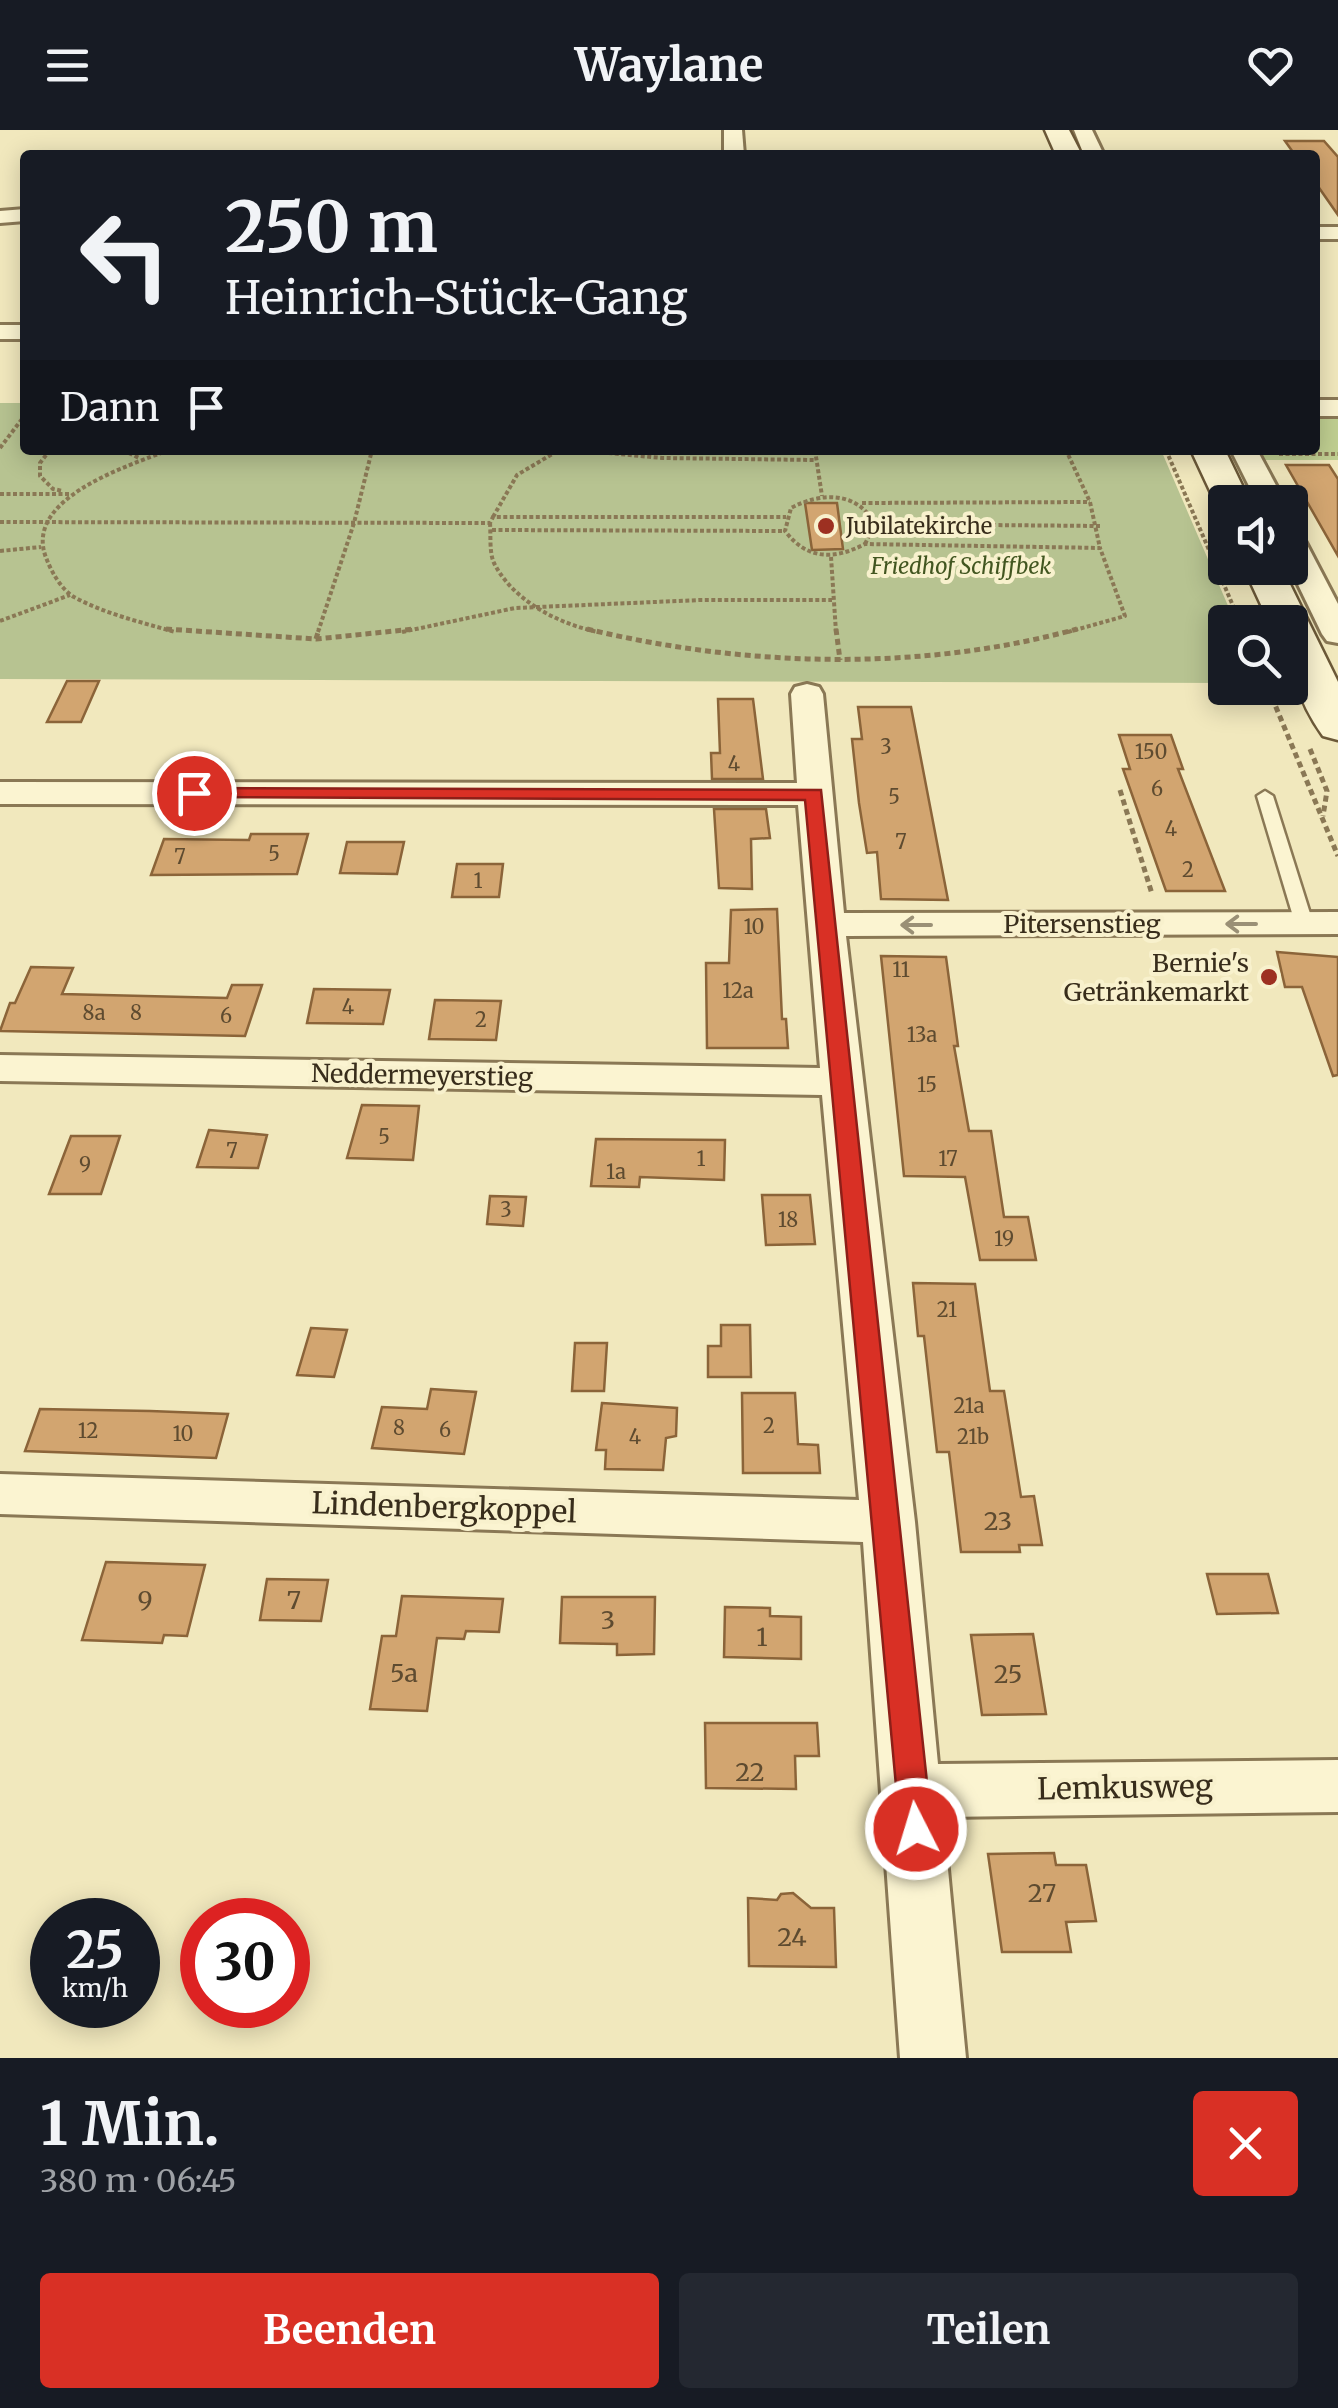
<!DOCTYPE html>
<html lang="de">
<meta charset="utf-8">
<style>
body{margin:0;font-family:Merriweather,serif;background:#242831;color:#f1f3f6;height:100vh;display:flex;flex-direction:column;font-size:38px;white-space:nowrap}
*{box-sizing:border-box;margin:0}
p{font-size:32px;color:#9ea1a6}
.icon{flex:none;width:55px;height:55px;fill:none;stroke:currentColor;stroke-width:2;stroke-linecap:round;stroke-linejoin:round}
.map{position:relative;height:1928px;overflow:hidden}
.side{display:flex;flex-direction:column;background:#171b24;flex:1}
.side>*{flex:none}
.banner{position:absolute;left:20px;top:20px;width:1300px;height:305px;border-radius:10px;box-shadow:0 5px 25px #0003;background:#171b24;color:#f1f3f6;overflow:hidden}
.fabs{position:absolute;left:1208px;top:355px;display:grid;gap:20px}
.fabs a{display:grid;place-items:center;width:100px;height:100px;border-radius:10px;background:#171b24;box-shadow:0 5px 25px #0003;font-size:50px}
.speed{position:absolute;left:30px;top:1768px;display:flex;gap:20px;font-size:50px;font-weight:700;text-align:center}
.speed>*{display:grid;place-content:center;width:130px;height:130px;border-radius:50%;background:#171b24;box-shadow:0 5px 25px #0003;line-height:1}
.speed small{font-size:25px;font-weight:400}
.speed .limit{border:15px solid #d22;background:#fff;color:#111}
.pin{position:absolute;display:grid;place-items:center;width:85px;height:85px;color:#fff;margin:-42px;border:5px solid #fff;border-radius:50%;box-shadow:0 2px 10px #0007}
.me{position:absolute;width:110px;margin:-55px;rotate:355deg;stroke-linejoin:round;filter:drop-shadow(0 0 8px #0008)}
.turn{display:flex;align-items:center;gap:35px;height:210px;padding:0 40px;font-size:45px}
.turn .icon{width:130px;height:130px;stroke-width:2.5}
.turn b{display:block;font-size:70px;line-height:85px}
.then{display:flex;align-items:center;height:95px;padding:0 40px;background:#0003;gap:20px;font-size:38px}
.round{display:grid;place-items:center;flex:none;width:105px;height:105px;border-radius:10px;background:#242831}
.head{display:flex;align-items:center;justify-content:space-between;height:170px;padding:0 40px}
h1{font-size:60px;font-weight:700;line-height:75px}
.button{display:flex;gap:20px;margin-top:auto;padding:20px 40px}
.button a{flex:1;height:115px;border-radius:10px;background:#d93025;color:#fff;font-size:40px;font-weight:700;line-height:115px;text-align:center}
.button a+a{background:#242831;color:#f1f3f6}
header{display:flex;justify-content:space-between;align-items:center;height:130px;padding:0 40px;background:#171b24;font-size:45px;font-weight:700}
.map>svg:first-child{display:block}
.green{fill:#c0cf91}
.cemetery{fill:#b7c391}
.building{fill:#d2a570;stroke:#8b6439;stroke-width:2.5}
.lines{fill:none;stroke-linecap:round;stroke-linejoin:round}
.service-casing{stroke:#8a7855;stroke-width:5}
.minor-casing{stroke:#8a7855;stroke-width:6}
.secondary-casing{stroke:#6c5938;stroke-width:5}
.path-far1{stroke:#8a7855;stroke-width:4;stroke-dasharray:4 2.5;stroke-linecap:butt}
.path{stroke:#8a7855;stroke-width:5;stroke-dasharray:6 4;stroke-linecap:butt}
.service{fill:#fbf4d1;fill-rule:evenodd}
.minor{fill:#fbf4d1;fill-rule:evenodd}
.secondary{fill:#fbf4d1;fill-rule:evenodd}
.oneway{stroke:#9a9076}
.route{fill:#d93025;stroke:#8d1f18;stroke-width:2.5}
.poi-dot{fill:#9d3021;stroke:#f8f1cd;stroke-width:4}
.labels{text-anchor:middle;stroke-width:8;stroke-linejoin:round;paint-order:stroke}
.number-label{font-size:20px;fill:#5e4b30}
.far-poi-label{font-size:22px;fill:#382d1b;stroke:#f8f1cd;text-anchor:start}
.far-park-label{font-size:22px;font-style:italic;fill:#425620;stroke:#f8f1cd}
.street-label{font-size:25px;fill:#382d1b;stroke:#f8f1cd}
.poi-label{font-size:25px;fill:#382d1b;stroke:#f8f1cd;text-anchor:end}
.near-number-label{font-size:25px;fill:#5e4b30}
.near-street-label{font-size:30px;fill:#382d1b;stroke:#f8f1cd}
</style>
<header><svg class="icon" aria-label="menu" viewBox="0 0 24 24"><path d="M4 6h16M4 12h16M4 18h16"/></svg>Waylane<svg class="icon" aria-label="heart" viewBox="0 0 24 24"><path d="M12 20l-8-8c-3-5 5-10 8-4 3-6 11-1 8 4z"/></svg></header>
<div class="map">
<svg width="1338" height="1928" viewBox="0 0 1338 1928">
<rect width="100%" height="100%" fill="#f1e8bd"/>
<!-- green -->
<polygon class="green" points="1315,284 1338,284 1338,330 1265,330 1259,320 1315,320"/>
<!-- cemetery -->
<polygon class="cemetery" points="0,273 25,273 25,320 1161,320 1235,492 1225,492 1225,553 0,549"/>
<!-- building -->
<g class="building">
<polygon points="1285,11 1324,11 1338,27 1338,85 1315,52 1315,25 1295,25"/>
<polygon points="1286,335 1329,335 1338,349 1338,426"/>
<polygon points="805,373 837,373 843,419 812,420"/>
<polygon points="67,551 99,551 81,592 47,592"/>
<polygon points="718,569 753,569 763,649 712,649 711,623 720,623"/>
<polygon points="858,577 911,577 948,770 881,769 877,722 867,723 859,673 852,609 862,609"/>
<polygon points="1119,605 1171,605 1183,639 1178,639 1225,761 1166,761 1123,639 1130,639"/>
<polygon points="714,679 766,679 770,708 751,709 752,759 719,758"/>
<polygon points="251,704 308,704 297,744 151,745 164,709 249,710"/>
<polygon points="347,712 404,712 397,744 340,743"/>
<polygon points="457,734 503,734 499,767 452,767"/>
<polygon points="777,779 782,889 786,889 788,918 707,918 706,833 729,833 731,780"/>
<polygon points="1277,822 1338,827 1338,945 1333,946 1302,857 1285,857"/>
<polygon points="881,826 946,827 958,916 954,916 969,1001 991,1001 1004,1087 1028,1087 1036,1130 980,1130 965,1047 904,1046"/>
<polygon points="31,837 73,838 62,864 227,868 232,855 262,855 245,906 0,901 10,873 15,873"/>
<polygon points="314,859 390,860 383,894 307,893"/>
<polygon points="435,870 501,871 496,910 429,909"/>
<polygon points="362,975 419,976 413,1030 347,1028"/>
<polygon points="209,1000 267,1005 258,1038 197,1037"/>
<polygon points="71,1006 120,1006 101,1064 49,1064"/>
<polygon points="596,1009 725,1010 724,1050 640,1047 639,1057 591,1056"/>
<polygon points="762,1065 810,1065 815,1114 766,1115"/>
<polygon points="490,1066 526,1067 523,1096 487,1094"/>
<polygon points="913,1153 975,1154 990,1261 1004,1261 1021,1367 1034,1366 1042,1415 1019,1415 1020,1422 961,1422 949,1322 937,1322 924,1206 918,1206"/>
<polygon points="721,1195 750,1195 751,1247 708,1247 708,1216 721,1216"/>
<polygon points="311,1198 347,1200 334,1247 297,1245"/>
<polygon points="575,1213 607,1213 604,1261 572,1261"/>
<polygon points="431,1259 476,1262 464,1324 372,1318 382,1277 427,1279"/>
<polygon points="742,1263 795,1263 798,1314 818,1315 820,1343 743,1343"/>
<polygon points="602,1273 677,1278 676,1306 666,1308 663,1340 605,1339 606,1320 596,1320"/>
<polygon points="40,1279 150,1281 228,1284 216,1328 25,1321"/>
<polygon points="106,1432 205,1435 187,1506 164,1505 162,1513 82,1510"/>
<polygon points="1207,1444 1268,1444 1278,1483 1217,1484"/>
<polygon points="267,1449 328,1450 321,1491 260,1490"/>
<polygon points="402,1466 503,1469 499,1502 466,1501 464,1509 437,1508 427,1581 370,1579 382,1506 396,1506"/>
<polygon points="562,1467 655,1467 654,1524 617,1525 617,1514 560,1513"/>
<polygon points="725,1477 770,1478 770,1486 801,1487 801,1529 724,1527"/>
<polygon points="1033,1504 1046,1584 982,1585 971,1505"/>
<polygon points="705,1593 817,1593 819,1626 795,1626 796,1659 706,1658"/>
<polygon points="1054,1723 1056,1735 1086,1735 1096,1791 1066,1792 1071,1822 1002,1822 988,1724"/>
<polygon points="793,1763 811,1778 834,1778 836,1837 749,1836 748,1768 777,1770 781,1764"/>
</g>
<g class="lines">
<defs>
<polygon id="service" points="1265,661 1273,666 1313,793 1310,797 1298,797 1295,793 1257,666"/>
<g id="minor">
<polygon points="724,0 742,0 744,25 724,25"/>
<polygon points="1074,0 1092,0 1104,25 1084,25"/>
<polygon points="25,79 25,91 0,93 0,81"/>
<rect x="1315" y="97" width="23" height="12"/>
<rect x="0" y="195" width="25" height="14"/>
<rect x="1315" y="270" width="23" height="16"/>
<polygon points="1231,320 1257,320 1285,372 1257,372"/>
<polygon points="1290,400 1300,403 1304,409 1338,474 1338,513 1327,511 1322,504 1290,438"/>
<polygon points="807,554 819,557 823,564 844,783 1338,782 1338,804 846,806 915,1392 938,1634 1338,1630 1338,1682 943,1687 966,1928 900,1928 863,1412 0,1384 0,1344 859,1370 822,965 0,951 0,925 820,938 798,675 0,674 0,652 797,653 791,564 795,557"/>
</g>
<g id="secondary">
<polygon points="1045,0 1069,0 1082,25 1056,25"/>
<polygon points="1191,320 1225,320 1250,372 1225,372 1225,381 1219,380"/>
<path d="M1244,438H1282L1338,552V610L1323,606C1296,568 1290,538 1290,492H1269Z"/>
</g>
</defs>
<!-- service casing -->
<use href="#service" class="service-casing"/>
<!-- minor casing -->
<use href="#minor" class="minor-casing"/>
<!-- secondary casing -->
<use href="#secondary" class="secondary-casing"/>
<!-- path-far1 -->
<g class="path-far1">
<polyline points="0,318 25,285"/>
<polyline points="50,320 40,333 40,346 53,359 63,361"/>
<polyline points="123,320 139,328"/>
<path d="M169,320C128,336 20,369 47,430C52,443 62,460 74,467C105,484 141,492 175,502"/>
<polyline points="576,320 662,328 816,330"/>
<polyline points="815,320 822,366"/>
<polyline points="1166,320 1240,492"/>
<polyline points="1279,324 1338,324"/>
<polyline points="0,364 71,364"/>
<polyline points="862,373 1090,372"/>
<polyline points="493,387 517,345 559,320"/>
<polyline points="0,392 490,393 493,387 786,387"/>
<path d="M490,393C491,405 489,422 494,433C513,471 559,494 598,502"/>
<path d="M875,394C857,361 821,362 791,378L785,401C807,430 834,430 865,414L1100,418L1090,372L1066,320"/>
<polyline points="875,394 1101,396"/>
<polyline points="1210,394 1225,428"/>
<polyline points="492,400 785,401"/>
<polyline points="865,414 875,394"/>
<polyline points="0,421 41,417"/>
<polyline points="831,427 836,502"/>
<polyline points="0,491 70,465"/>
<polyline points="318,502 354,393 372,320"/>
<polyline points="402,502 515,478 701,470 832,470"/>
<polyline points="1068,502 1125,486 1100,418"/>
</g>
<!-- path -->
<g class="path">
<polyline points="166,499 316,509 414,499"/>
<path d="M587,499C745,537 920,542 1077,499"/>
<polyline points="836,499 840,530"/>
<polyline points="316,509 319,499"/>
<polyline points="1268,558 1338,726"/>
<polyline points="1310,619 1327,661 1323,686"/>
<polyline points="1120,660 1152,764"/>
</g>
<!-- service -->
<use href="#service" class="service"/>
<!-- minor -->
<use href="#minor" class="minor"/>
<!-- secondary -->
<use href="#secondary" class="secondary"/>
</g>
<!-- one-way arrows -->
<defs><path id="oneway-shaft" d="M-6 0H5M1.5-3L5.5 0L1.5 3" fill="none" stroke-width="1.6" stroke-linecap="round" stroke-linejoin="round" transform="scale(2.5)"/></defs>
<g class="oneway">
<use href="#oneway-shaft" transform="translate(1241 794) rotate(180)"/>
<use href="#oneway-shaft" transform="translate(916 795) rotate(180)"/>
</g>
<!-- route -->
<polygon class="route" points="194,658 821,660 932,1699 927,1709 916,1714 904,1709 900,1699 805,670 187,667 187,659"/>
<!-- markers -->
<g class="poi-dot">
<circle cx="826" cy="396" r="10"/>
<circle cx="1269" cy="847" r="10"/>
</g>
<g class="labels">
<!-- number labels -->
<g class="number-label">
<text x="886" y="624">3</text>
<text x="1151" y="629">150</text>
<text x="734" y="641">4</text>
<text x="1157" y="666">6</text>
<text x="894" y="674">5</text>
<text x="1171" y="706">4</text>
<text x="901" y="719">7</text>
<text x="274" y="731">5</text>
<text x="180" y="734">7</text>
<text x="1188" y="747">2</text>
<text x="478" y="758">1</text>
<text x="754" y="804">10</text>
<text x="901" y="847">11</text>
<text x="738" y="868">12a</text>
<text x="348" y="884">4</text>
<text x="94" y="890">8a</text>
<text x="136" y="890">8</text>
<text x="226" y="893">6</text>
<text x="481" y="897">2</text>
<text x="922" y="912">13a</text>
<text x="927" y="962">15</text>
<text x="384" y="1014">5</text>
<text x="232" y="1028">7</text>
<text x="701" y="1036">1</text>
<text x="948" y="1036">17</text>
<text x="85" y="1042">9</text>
<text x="616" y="1049">1a</text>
<text x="506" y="1087">3</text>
<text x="788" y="1097">18</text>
<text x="1004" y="1116">19</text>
<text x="947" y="1187">21</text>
<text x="969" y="1283">21a</text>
<text x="769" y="1303">2</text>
<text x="399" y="1305">8</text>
<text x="445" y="1307">6</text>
<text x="88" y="1308">12</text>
<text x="183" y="1311">10</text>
<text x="635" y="1314">4</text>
<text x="973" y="1314">21b</text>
</g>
<!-- far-poi labels -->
<g class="far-poi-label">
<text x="846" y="404">Jubilatekirche</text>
</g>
<!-- far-park labels -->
<g class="far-park-label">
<text x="961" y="444">Friedhof Schiffbek</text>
</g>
<!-- street labels -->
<g class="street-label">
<text x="1082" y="803">Pitersenstieg</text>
<text transform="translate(422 945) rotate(1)" y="9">Neddermeyerstieg</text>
</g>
<!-- poi labels -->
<g class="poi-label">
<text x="1249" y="842">Bernie's<tspan x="1249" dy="29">Getränkemarkt</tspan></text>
</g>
<!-- near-number labels -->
<g class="near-number-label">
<text x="998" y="1400">23</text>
<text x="145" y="1479">9</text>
<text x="294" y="1479">7</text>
<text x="608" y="1499">3</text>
<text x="762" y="1516">1</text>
<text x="404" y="1552">5a</text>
<text x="1008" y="1553">25</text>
<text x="750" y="1651">22</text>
<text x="1042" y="1772">27</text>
<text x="792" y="1816">24</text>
</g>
<!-- near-street labels -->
<g class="near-street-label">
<text transform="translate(444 1378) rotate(2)" y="10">Lindenbergkoppel</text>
<text transform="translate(1125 1658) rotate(-1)" y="10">Lemkusweg</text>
</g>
</g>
</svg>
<div class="fabs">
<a><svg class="icon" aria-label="sound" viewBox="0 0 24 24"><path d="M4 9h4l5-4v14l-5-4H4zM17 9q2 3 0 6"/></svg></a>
<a><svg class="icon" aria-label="search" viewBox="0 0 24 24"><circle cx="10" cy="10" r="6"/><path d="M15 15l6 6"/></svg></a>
</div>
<div class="speed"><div>25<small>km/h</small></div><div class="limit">30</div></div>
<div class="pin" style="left:194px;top:663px;background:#d93025"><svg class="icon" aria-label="arrive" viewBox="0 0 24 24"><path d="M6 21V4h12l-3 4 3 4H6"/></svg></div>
<svg class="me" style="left:916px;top:1699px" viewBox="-20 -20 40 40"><circle r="17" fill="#d93025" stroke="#fff" stroke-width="3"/><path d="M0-11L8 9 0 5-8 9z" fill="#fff"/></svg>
<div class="banner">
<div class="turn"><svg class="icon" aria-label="left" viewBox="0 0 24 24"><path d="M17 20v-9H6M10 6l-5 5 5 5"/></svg><div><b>250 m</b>Heinrich-Stück-Gang</div></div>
<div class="then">Dann<svg class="icon" aria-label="arrive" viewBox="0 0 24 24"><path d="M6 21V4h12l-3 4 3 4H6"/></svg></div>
</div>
</div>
<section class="side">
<div class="head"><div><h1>1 Min.</h1><p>380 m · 06:45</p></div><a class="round" style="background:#d93025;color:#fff"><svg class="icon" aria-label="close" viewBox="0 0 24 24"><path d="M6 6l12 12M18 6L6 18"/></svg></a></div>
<div class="button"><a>Beenden</a><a>Teilen</a></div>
</section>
